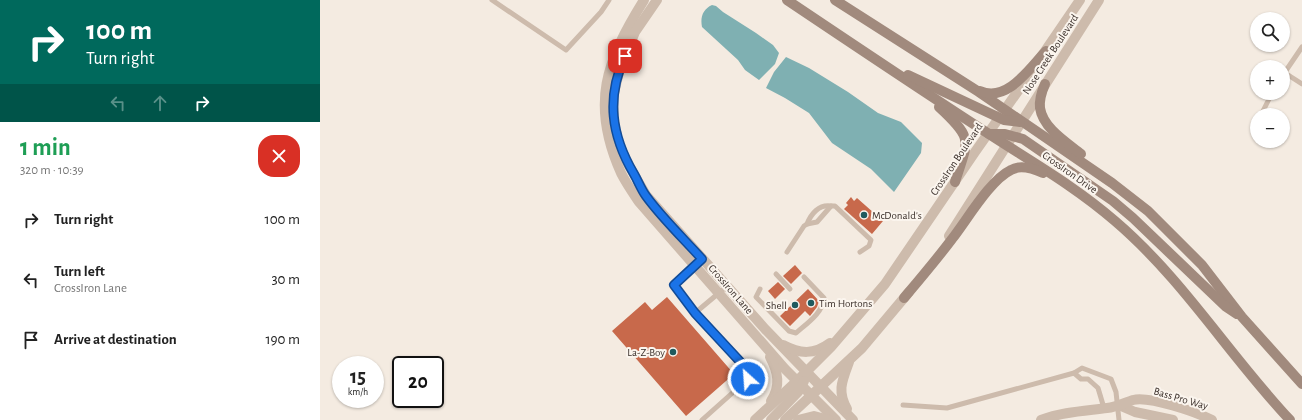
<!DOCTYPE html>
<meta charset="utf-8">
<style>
body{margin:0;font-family:"Alegreya Sans",sans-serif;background:#f2f2f2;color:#222;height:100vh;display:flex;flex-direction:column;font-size:15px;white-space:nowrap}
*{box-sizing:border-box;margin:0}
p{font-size:13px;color:#767676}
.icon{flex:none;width:22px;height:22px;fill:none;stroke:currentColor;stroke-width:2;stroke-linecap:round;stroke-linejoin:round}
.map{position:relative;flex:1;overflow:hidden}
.sheet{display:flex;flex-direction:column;background:#fff;width:320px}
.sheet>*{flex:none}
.guide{background:#00695c;color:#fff;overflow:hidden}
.fabs{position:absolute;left:930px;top:12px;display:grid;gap:8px}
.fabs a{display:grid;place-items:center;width:40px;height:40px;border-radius:50%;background:#fff;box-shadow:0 1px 3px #0004;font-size:20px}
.speed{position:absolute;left:12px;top:356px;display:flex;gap:8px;font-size:20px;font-weight:700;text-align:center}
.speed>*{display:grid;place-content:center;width:52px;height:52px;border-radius:50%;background:#fff;box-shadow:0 1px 3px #0004;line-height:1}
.speed small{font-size:10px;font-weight:400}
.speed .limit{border:2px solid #111;border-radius:6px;background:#fff;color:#111}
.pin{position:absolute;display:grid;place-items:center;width:34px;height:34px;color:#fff;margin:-17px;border-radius:8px;box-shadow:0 2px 6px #0006}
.me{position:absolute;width:44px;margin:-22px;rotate:334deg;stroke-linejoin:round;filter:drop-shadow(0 0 3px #0008)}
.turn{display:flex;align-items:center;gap:14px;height:84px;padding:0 20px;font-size:18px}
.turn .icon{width:52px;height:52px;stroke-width:2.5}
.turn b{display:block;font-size:28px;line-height:34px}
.lanes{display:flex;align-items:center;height:38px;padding:0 20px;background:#0003;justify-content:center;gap:20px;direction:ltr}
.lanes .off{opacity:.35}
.round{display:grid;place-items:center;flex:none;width:42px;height:42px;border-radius:16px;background:#f2f2f2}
.headline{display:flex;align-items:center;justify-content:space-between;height:68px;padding:0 20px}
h1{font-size:24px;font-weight:700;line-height:30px;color:#1e9e55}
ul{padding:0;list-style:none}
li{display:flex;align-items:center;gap:12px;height:60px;padding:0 20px}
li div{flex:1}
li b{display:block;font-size:15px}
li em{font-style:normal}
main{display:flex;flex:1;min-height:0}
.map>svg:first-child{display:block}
.water{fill:#7fb0b2}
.building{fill:#c8694b}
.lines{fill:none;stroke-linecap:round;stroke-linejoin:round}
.service{stroke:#cdbbac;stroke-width:5}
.tertiary{stroke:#cdbbac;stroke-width:10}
.secondary{stroke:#a18a7d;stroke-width:10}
.route-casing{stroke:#114b97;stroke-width:10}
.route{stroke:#1a73e8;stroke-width:7}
.poi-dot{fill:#1f5a5e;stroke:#fbf5ee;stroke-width:1.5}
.labels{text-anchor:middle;stroke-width:4;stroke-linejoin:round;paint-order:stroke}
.street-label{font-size:11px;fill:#3b302b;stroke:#fbf5ee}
.poi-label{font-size:11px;fill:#3b302b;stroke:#fbf5ee;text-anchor:start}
</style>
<main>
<section class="sheet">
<div class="guide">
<div class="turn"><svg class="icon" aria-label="right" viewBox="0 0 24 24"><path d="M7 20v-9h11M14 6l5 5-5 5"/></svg><div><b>100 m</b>Turn right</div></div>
<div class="lanes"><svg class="icon off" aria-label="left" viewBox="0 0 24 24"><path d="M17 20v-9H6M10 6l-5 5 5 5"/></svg><svg class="icon off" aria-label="ahead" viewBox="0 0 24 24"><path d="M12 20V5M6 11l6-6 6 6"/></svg><svg class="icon" aria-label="right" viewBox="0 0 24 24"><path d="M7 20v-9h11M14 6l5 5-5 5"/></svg></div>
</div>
<div class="headline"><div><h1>1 min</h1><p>320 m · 10:39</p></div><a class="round" style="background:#d93025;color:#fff"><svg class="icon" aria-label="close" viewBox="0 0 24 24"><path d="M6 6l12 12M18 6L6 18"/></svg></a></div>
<ul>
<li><svg class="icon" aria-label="right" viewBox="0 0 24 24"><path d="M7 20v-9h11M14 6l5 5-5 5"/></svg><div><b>Turn right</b></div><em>100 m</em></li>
<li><svg class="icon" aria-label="left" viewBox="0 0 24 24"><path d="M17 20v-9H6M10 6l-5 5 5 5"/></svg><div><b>Turn left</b><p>CrossIron Lane</p></div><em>30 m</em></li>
<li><svg class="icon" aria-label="arrive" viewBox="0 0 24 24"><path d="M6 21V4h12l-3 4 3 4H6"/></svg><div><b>Arrive at destination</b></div><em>190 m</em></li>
</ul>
</section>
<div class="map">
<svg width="982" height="420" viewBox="0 0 982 420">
<rect width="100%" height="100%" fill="#f4ebe1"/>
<!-- water -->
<g class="water">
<path d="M392,5L396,6L403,12L436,33L453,45L459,53L455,64L439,80L425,70L418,60L382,27C380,17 383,9 392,5Z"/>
<polygon points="466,57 489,68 528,92 558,113 581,122 602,143 601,153 574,192 551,169 512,143 489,113 465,98 446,88 454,72"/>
</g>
<!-- building -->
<g class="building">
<polygon points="531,197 534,201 537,198 563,221 552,234 524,209 528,205 526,203"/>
<polygon points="475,265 482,273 471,284 463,276"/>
<polygon points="458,282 465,289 455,299 448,291"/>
<polygon points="488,289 499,301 497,307 490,316 485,311 470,326 460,316"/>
<polygon points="347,297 414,374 366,416 292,331 325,302 332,310"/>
</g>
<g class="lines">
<!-- service -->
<g class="service">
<polyline points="172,0 246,50 281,12 289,0"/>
<polyline points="965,73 982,84"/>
<polyline points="963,75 982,47"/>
<polyline points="941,115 952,93"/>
<path d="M487,224C491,214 499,204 511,206"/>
<polyline points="467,252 484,226 487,224 497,222 511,206 515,206 551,240 549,246 540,252"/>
<polyline points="375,265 354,285 375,313 429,373 428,379 382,420"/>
<polyline points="456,274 470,289"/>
<path d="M440,289L436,297L469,331L476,333C486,324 503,313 504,298L484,277"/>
<polyline points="375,313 406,287"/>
<polyline points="583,405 627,408 754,373"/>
<polyline points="784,408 778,388 768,379 761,379 754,373 762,368 791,379 796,392 799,420"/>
</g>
<!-- tertiary -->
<g class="tertiary">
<path d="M324,0C286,61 270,104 301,173C306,183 313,193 319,202L465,369L516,420"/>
<polyline points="337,0 315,32 300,68 293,97 294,122 299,145 308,164 326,195 445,329 533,420"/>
<polyline points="721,57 760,0"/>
<polyline points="629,236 779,0"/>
<path d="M463,345C480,354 494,355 510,343"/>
<path d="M450,357C458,372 461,386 451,401"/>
<polyline points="801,406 815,412 853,420"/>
<path d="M527,409C517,391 522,381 529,362"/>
<polyline points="435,420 477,381 511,347 565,284 655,152 712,71"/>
<polyline points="451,420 478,392 484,381"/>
<polyline points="465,420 542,348 589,292"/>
<polyline points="478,420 494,416 509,420"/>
<path d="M721,420C742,412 764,411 787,408C796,407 804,403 813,400C830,396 876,412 892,420"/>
</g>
<!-- secondary -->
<g class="secondary">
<path d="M467,0C534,45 601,90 669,134C712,162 756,187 795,221C863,279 909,355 970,420"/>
<polyline points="515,0 659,92 792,183 828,211 882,265 922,317 982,384"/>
<polyline points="588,75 684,120 700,122"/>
<path d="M725,84C722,91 719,100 720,108C723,128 746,142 761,154"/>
<path d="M660,91C687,103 710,68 726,51"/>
<path d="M619,107C655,140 648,140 635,182"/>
<polyline points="669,134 685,134 703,139 793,201 813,218 905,306 917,314"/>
<path d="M584,298C600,279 617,259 632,239C647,220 670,180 691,170C701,164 714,169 723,173"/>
</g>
</g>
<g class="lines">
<defs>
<path id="route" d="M305,56C286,98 291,135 314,174C318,181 321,189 326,196C342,218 363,238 382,259L354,285L375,313L426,368L429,373L428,379"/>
</defs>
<!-- route casing -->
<use href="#route" class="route-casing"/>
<!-- route -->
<use href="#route" class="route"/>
</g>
<!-- markers -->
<g class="poi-dot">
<circle cx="544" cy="215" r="4"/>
<circle cx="491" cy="303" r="4"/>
<circle cx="475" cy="305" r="4"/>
<circle cx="353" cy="352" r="4"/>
</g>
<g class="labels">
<!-- street labels -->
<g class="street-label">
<text transform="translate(730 54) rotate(-57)" y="4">Nose Creek Boulevard</text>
<text transform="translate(636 159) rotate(-56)" y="4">CrossIron Boulevard</text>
<text transform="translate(750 172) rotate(35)" y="4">CrossIron Drive</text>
<text transform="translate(411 289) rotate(49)" y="4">CrossIron Lane</text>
<text transform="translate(861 398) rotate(16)" y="4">Bass Pro Way</text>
</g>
<!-- poi labels -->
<g class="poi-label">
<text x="552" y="219">McDonald's</text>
<text x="499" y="307">Tim Hortons</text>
<text x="467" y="309" text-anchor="end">Shell</text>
<text x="345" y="356" text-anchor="end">La-Z-Boy</text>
</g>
</g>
</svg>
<div class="fabs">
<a><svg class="icon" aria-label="search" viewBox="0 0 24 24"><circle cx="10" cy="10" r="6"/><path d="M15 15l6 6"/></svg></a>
<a>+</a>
<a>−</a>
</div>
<div class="speed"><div>15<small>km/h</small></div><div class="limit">20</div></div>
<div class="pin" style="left:305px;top:56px;background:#d93025"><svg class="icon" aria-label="arrive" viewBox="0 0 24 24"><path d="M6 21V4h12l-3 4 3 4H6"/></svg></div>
<svg class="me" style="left:428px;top:379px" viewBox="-20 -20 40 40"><circle r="17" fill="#1a73e8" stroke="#fff" stroke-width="3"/><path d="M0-11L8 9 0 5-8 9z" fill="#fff"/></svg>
</div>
</main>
